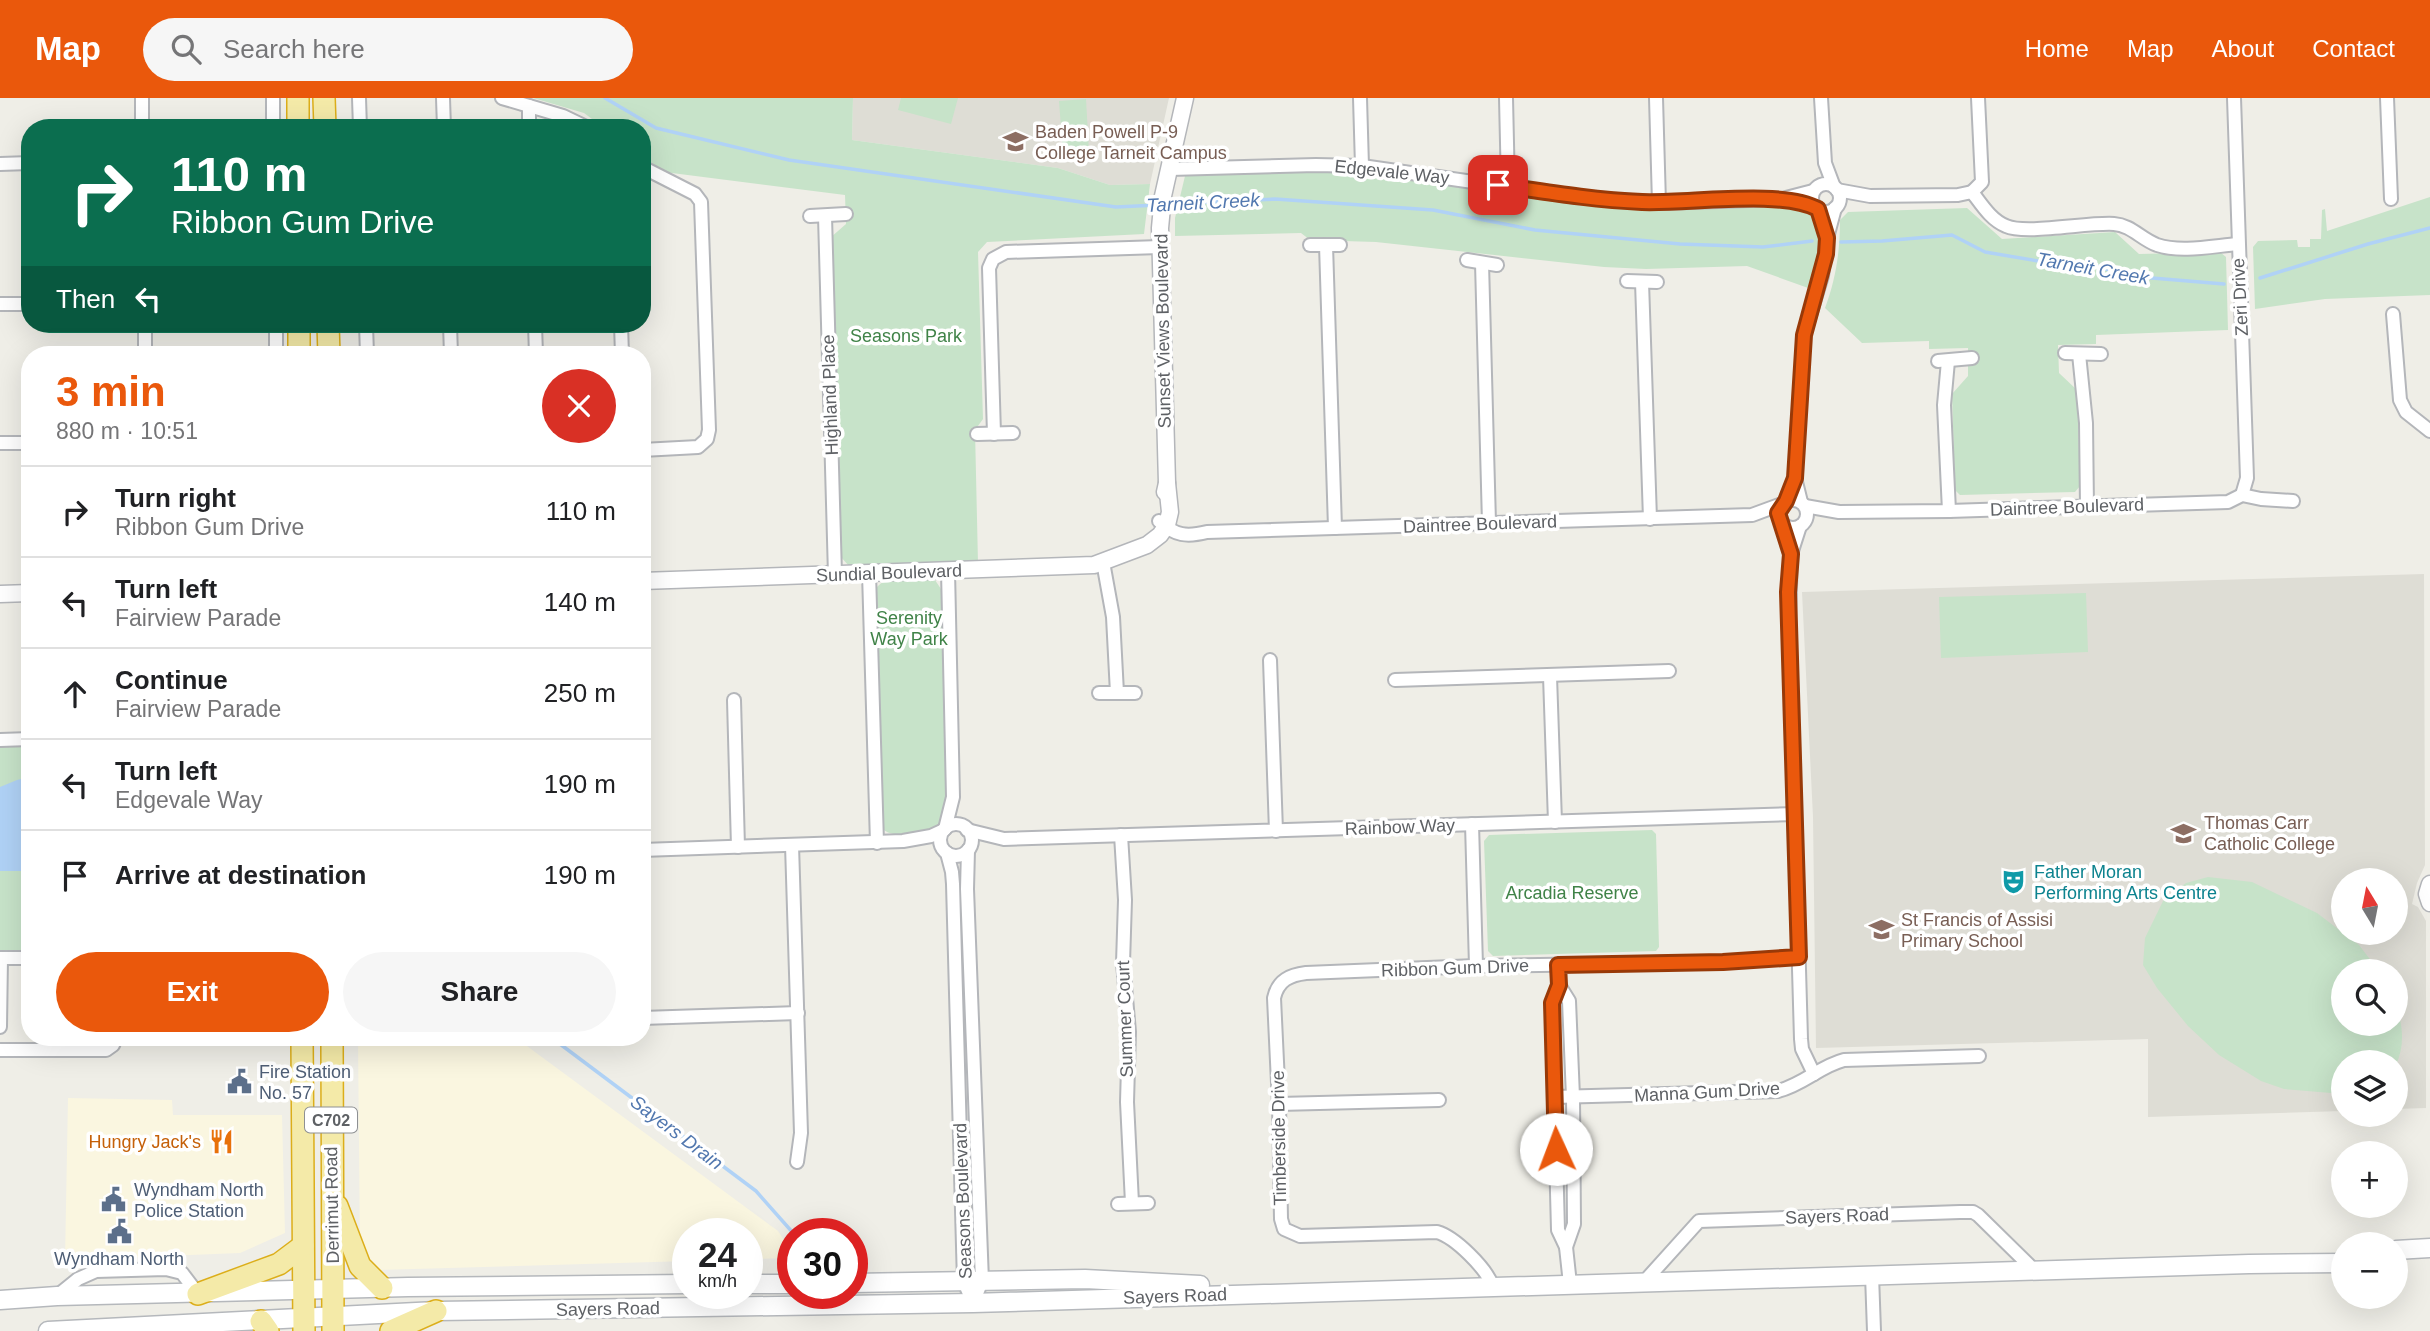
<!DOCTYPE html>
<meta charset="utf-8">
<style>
body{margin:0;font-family:Helvetica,sans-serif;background:#f6f6f6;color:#202124;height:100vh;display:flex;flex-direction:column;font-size:26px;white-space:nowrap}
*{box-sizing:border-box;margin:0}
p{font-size:23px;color:#757577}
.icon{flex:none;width:38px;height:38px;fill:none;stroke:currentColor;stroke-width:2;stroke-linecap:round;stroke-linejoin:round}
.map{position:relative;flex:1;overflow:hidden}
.side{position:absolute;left:21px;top:248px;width:630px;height:700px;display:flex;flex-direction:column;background:#fff;border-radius:28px;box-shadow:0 7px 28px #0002}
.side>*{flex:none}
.top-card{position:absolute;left:21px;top:21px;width:630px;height:214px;border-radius:28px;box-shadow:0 7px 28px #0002;background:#0b6e4f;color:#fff;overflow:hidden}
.needle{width:46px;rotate:350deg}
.tools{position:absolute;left:2331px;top:770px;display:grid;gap:14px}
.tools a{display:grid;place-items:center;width:77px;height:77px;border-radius:50%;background:#fff;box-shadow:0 7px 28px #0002;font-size:35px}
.speed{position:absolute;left:672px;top:1120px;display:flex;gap:14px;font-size:35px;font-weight:700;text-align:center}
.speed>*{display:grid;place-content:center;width:91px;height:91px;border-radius:50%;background:#fff;box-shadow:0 7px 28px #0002;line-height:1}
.speed small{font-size:18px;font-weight:400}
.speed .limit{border:10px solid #d22;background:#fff;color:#111}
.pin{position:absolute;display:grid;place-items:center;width:60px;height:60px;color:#fff;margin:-30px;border-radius:14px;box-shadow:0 4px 10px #0006}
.me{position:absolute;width:77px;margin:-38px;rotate:358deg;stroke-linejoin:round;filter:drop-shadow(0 0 5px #0008)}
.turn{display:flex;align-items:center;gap:24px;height:147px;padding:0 35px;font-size:32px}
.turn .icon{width:91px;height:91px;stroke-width:2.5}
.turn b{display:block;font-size:49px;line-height:60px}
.then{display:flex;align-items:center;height:66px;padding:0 35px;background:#0003;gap:14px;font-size:26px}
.round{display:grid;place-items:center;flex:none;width:74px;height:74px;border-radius:37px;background:#f6f6f6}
.headline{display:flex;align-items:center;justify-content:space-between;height:119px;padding:0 35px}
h1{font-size:42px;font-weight:800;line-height:52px;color:#ea580c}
.action{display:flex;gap:14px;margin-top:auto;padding:14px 35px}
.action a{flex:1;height:80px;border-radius:42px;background:#ea580c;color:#fff;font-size:28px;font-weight:800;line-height:80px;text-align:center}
.action a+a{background:#f6f6f6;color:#202124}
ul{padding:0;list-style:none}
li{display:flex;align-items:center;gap:21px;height:91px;padding:0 35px;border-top:2px solid #e0e0e0}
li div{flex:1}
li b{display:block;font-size:26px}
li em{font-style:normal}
header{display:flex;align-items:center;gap:42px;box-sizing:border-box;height:98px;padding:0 35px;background:#ea580c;color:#fff}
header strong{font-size:33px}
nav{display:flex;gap:38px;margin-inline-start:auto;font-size:24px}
.search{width:490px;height:63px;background:#f6f6f6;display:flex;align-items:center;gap:18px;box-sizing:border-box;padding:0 24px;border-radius:38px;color:#757577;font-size:26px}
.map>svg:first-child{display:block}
.commercial{fill:#faf6e0}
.education{fill:#deddd5;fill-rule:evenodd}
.green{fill:#c7e3c9}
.water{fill:#b0d2f6}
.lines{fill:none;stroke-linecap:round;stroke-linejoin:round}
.stream{stroke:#b0d2f6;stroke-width:3.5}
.minor-casing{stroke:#b4b6ba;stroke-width:16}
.tertiary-casing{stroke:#b4b6ba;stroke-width:19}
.secondary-casing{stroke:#b5b8bc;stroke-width:21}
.trunk-casing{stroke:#dcae1a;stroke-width:24}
.minor{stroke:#fff;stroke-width:12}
.tertiary{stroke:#fff;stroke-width:16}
.secondary{stroke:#fff;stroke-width:18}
.trunk{stroke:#f4eaa8;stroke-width:21}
.route-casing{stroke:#983908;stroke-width:18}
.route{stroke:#ea580c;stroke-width:12}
.labels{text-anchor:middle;stroke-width:7;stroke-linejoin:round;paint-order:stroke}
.shield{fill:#fff;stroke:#8e9093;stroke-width:2}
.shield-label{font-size:16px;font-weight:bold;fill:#5e6165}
.education-label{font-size:18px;fill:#785e54;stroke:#fff;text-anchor:start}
.street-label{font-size:18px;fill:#5e6165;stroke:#fff}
.park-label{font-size:18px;fill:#408348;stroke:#fff}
.culture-label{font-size:18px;fill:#0d838f;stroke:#fff;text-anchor:start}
.service-label{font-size:18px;fill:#4e5e75;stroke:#fff;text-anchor:start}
.food-label{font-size:18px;fill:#c56008;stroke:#fff;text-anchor:end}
.water-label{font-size:19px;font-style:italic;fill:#5278af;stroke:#fff}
</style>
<header>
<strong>Map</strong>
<div class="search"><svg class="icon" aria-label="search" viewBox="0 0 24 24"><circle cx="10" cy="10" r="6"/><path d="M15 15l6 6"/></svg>Search here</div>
<nav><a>Home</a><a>Map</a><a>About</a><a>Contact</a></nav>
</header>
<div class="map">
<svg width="2430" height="1233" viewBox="0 0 2430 1233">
<rect width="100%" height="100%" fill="#efeee7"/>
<!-- commercial -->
<g class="commercial">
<polygon points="358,940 516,940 778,1133 793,1156 793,1160 747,1161 747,1136 688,1136 688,1163 378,1172 360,1155"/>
<polygon points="68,1000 172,1002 173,1017 282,1017 285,1135 240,1155 65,1162"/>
</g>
<!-- education -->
<g class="education">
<polygon points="853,0 1169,0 1150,86 1110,87 1058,70 852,42"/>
<path d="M2424,476L2425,767L2417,785L2412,806L2418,809L2426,823V1010L2396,1011V964H2343V1013L2148,1019V941L1816,950L1813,719L1802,494ZM2343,782H2396V835H2343ZM2343,873H2396V926H2343Z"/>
</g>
<!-- green -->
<g class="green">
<polygon points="533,0 853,0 852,42 1058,70 1110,87 1150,86 1144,136 987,144 978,154 983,321 975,332 978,465 849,468 840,458 830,140 846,126 845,97 664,74 642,58 642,30 604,30 584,15"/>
<polygon points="901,0 958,0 951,26 898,12"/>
<polygon points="1086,1 1089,54 1063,56 1059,3"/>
<path d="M1321,73L1377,76L1627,110L1796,108C1801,109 1808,110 1813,113C1830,126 1816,173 1811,191L1747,168L1646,171L1604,169L1376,144L1310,142L1301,135L1175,138V120L1185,78Z"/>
<polygon points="2430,99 2430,197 2325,201 2255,211 2253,149 2258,143 2297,142 2298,149 2310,149 2310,141 2321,141 2322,112 2325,111 2327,133"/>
<path d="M1967,110L2002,141L2115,134L2139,156L2220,154L2226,159L2228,232L2096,237V246L2058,247L2059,275L2077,292L2080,388L2075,394L1960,397L1955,392L1952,296L1968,278V250L1929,251V243L1862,245L1825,210C1836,181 1840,153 1840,122L1848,114Z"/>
<path d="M928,480L935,482L941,491L948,703C946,710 945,719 942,725C934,739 895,741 884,732L882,723L875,492C884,476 911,481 928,480Z"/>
<polygon points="2086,495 2088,554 1941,560 1939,499"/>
<polygon points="30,646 30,854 0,853 0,647"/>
<polygon points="1652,732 1656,736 1659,849 1656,853 1493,858 1488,853 1484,743 1489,737"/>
<path d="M2208,779L2252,784L2317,815L2359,847L2379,873H2343V926H2396V907C2403,928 2405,947 2396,967V964H2343V996L2284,991L2261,983L2219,957L2188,928L2157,890L2143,867L2145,840L2164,801L2186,785Z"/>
</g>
<!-- water -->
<polygon class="water" points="30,679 30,773 0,773 0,689 17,682"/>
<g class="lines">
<!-- stream -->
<g class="stream">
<polyline points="605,0 656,30 789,62 1116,109 1158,107"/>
<polyline points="1166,106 1275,101 1433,112 1535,132 1680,146 1763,149 1812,143"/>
<polyline points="1841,144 1882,143 1952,137 1985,154 2038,163 2087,165 2128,178 2224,186"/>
<polyline points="2260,180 2368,146 2430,130"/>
<polyline points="552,940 756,1093 794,1136"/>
</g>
<defs>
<g id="minor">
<polyline points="142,0 142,30"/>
<polyline points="273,0 273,30"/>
<polyline points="359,0 360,30"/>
<polyline points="443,0 444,30"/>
<polyline points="502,0 563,18 588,30"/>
<polyline points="1360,0 1362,68"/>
<polyline points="1506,0 1508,89"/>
<polyline points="1656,0 1659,105"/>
<polyline points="1821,0 1825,65 1834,89"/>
<polyline points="2234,0 2247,380 2242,397"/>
<polyline points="2387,0 2391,101"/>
<polyline points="529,8 529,30"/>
<polyline points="0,66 30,65"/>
<polyline points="642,69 695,96 701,104 709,332 707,341 698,349 642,352"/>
<polyline points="1170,71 1316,67 1362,68 1577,99 1659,105 1782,101 1813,93"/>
<circle cx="1826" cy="100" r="14"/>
<path d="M1837,92L1870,98L1958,97L1972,94C1982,107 1991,122 2006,128C2026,137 2089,124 2114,126C2131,127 2141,141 2157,147C2181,155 2213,148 2238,146"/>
<polyline points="1972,94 1982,84 1978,0"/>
<polyline points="810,118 846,116"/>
<polyline points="825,118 835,477"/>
<polyline points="1310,147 1340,147"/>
<polyline points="1326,147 1335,430"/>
<polyline points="1467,162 1497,167"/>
<polyline points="1482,165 1489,425"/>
<polyline points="1627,183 1657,184"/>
<polyline points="1642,184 1650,421"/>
<polyline points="0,206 30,206"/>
<polyline points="2393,216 2400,302 2406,314 2430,333"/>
<polyline points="145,226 145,257"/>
<polyline points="276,226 276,257"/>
<polyline points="366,226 367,257"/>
<polyline points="450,226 451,257"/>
<polyline points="535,226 536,257"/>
<polyline points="621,226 622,257"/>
<polyline points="2065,255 2101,256"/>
<polyline points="2079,256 2086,325 2087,409"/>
<polyline points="1938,263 1972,260"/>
<polyline points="1948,263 1944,307 1949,413"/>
<polyline points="977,336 1013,335"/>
<polyline points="994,336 989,170 993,161 1006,154 1160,149"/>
<polyline points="0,345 30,345"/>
<circle cx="1793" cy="416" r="14"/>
<polyline points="1801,404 1795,380 1804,237 1822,178 1827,140 1835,110"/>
<polyline points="1805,408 1839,414 1949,413 2228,404 2242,397 2261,401 2293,403"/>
<path d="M1159,423C1175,438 1187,439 1207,434L1752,417L1782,406"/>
<polyline points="1800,428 1791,456 1789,521 1801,941 1802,951 1814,976"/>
<polyline points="1103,464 1113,519 1117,595"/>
<polyline points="869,475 877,745"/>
<polyline points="1270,562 1276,733"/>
<polyline points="1550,578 1555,724"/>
<polyline points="1395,582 1669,573"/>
<polyline points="1099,595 1135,595"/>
<polyline points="734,602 738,749"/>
<polyline points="0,642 30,641"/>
<polyline points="1472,726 1476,868"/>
<circle cx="956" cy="742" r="16"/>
<polyline points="945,731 953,699 948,473"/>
<polyline points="967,732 1004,741 1795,716"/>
<polyline points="1121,737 1125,802 1123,865 1129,934 1127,1004 1132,1105"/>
<polyline points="792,747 801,1035 797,1064"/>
<polyline points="642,752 903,743 931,738 944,732"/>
<polyline points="968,752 967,791 982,1183 973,1205"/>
<polyline points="947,755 952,774 953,786 964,1184 973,1205"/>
<polyline points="0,860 30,860"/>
<polyline points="1558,867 1559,887 1552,905 1558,1132 1566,1149 1570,1186"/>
<polyline points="1559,887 1569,903 1573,999 1574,1126 1566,1149"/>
<polyline points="642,920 798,915"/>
<polyline points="0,929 1,860"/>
<polyline points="0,952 106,952 113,947 116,940"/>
<path d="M1554,999L1778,993C1803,987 1820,968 1844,962L1979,958"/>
<polyline points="1279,1006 1439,1002"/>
<polyline points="1118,1106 1148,1105"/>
<polyline points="1872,1177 1874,1233"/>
<polyline points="1644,1184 1699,1123 1960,1114 1973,1114 1978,1117 2034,1172"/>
<path d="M1492,1187C1486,1170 1455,1139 1437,1134L1300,1138L1284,1131L1281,1121L1279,1006L1274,900C1278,882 1290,877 1306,875L1476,868L1723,864L1799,859"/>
<polyline points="57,1198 78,1181 96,1173 166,1171 182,1175 198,1196"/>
</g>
<g id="tertiary">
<polyline points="1165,394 1167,385 1160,130 1163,98 1185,0"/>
<polyline points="642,483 1094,467 1147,447 1160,437 1167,427 1170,414 1167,385"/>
<polyline points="0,496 30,495"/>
<polyline points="2430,786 2427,796 2430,805"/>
</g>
<g id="secondary">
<polyline points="2396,1152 2430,1150"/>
<polyline points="852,1185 1085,1181 1200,1187"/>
<polyline points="747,1186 793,1186"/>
<polyline points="0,1202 57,1198 408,1189 688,1186"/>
<polyline points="48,1233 436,1213 973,1205 2249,1166 2343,1165"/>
</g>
<g id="trunk">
<polyline points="298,0 298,30"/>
<polyline points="324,0 325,30"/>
<polyline points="299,226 299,257"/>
<polyline points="328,226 329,257"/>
<polyline points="302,940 304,1233"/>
<polyline points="332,940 333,1233"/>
<polyline points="337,1108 360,1168 382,1190"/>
<polyline points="198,1196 279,1166 303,1148"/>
<polyline points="261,1223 268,1233"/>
<polyline points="391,1233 436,1213"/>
</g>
</defs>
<!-- minor casing -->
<use href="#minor" class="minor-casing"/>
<!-- tertiary casing -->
<use href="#tertiary" class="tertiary-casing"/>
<!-- secondary casing -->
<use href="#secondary" class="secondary-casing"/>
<!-- trunk casing -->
<use href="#trunk" class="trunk-casing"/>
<!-- minor -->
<use href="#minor" class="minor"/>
<!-- tertiary -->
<use href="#tertiary" class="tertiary"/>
<!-- secondary -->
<use href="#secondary" class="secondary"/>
<!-- trunk -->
<use href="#trunk" class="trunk"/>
</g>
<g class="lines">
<defs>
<path id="route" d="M1498,87C1546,94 1594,102 1642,104C1688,106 1781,91 1818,111L1827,140L1826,156L1804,237L1795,380L1786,403L1778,415L1791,456L1788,494L1799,859L1723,864L1558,867L1559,887L1552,905L1556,1051"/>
</defs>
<!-- route casing -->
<use href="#route" class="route-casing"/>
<!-- route -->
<use href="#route" class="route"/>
</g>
<!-- icons -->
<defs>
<symbol id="school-bare" viewBox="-9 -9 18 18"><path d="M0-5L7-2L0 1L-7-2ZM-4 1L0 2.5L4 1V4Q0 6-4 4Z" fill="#8d6e63" stroke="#fff" stroke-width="2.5" paint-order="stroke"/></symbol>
<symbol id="theatre-bare" viewBox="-9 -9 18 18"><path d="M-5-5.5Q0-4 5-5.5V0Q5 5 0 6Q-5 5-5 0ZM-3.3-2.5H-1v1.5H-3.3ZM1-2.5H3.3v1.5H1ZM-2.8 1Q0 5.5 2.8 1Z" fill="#0f9aa8" stroke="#fff" stroke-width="2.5" paint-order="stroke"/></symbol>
<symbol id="civic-bare" viewBox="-9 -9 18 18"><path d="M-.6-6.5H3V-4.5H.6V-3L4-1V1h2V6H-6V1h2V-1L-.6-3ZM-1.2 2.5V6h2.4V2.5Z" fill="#5c6f8a" stroke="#fff" stroke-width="2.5" paint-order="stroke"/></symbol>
<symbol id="restaurant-bare" viewBox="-9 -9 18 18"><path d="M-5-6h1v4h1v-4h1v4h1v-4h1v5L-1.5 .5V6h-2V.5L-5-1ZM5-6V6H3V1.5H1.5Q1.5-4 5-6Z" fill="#e8710a" stroke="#fff" stroke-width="2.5" paint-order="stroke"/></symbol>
</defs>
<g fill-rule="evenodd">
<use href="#school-bare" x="998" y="26" width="35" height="35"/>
<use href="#school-bare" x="2166" y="718" width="35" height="35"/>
<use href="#theatre-bare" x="1996" y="766" width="35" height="35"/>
<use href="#school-bare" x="1864" y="814" width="35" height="35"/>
<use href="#civic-bare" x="222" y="966" width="35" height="35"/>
<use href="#restaurant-bare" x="204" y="1026" width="35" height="35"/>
<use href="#civic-bare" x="96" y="1084" width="35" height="35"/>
<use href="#civic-bare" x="102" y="1116" width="35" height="35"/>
</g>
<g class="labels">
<!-- shield labels -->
<rect class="shield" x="305" y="1009.5" width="52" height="25" rx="5"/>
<g class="shield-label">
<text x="331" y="1028">C702</text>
</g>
<!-- education labels -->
<g class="education-label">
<text x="1035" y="40">Baden Powell P-9<tspan x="1035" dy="21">College Tarneit Campus</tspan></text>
<text x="2204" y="731">Thomas Carr<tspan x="2204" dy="21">Catholic College</tspan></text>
<text x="1901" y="828">St Francis of Assisi<tspan x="1901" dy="21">Primary School</tspan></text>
</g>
<!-- street labels -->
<g class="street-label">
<text transform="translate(1392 74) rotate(6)" y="6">Edgevale Way</text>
<text transform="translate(2240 199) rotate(-93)" y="6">Zeri Drive</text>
<text transform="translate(1163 233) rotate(-91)" y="6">Sunset Views Boulevard</text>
<text transform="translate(830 297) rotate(-92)" y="6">Highland Place</text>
<text transform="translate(2067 409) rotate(-2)" y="6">Daintree Boulevard</text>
<text transform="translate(1480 426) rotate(-2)" y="6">Daintree Boulevard</text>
<text transform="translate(889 475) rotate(-2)" y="6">Sundial Boulevard</text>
<text transform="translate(1400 729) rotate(-2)" y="6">Rainbow Way</text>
<text transform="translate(1455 870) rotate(-2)" y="6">Ribbon Gum Drive</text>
<text transform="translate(1125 921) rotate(-92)" y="6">Summer Court</text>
<text transform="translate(1707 994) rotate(-3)" y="6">Manna Gum Drive</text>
<text transform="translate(1279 1040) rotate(-91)" y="6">Timberside Drive</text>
<text transform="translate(963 1103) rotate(-92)" y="6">Seasons Boulevard</text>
<text transform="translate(332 1107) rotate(-91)" y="6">Derrimut Road</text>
<text transform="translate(1837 1118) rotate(-2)" y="6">Sayers Road</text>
<text transform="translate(1175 1198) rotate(-2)" y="6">Sayers Road</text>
<text transform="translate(608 1211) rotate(-1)" y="6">Sayers Road</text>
</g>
<!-- park labels -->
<g class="park-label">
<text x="906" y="244">Seasons Park</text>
<text x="909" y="526">Serenity<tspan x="909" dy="21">Way Park</tspan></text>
<text x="1572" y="801">Arcadia Reserve</text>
</g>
<!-- culture labels -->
<g class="culture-label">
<text x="2034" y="780">Father Moran<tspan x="2034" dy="21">Performing Arts Centre</tspan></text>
</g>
<!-- service labels -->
<g class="service-label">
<text x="259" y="980">Fire Station<tspan x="259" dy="21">No. 57</tspan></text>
<text x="134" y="1098">Wyndham North<tspan x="134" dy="21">Police Station</tspan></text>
<text x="119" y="1167" text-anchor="middle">Wyndham North</text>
</g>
<!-- food labels -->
<g class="food-label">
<text x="201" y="1050">Hungry Jack's</text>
</g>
<!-- water labels -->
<g class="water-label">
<text transform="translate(1203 104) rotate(-3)" y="7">Tarneit Creek</text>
<text transform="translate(2093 170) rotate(10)" y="7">Tarneit Creek</text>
<text transform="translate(677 1034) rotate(37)" y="7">Sayers Drain</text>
</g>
</g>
</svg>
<div class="tools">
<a><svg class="needle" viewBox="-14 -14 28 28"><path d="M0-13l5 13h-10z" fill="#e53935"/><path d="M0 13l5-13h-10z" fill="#757577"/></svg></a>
<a><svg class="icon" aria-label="search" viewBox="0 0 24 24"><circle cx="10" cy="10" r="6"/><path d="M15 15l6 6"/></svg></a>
<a><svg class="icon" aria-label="layers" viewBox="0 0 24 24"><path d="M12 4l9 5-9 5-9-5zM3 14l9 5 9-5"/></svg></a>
<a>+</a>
<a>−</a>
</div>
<div class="speed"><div>24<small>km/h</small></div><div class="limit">30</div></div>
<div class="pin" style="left:1498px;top:87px;background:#d93025"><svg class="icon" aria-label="arrive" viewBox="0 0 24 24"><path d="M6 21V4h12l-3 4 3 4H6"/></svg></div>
<svg class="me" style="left:1556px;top:1051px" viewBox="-20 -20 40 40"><circle r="19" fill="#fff"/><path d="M0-13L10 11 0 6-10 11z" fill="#ea580c"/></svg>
<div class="top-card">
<div class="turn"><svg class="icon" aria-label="right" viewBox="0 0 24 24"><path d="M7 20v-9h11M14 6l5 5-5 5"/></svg><div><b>110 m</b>Ribbon Gum Drive</div></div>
<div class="then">Then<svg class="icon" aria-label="left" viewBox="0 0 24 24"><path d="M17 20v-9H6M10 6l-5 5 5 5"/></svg></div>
</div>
<section class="side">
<div class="headline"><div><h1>3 min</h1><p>880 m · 10:51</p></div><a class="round" style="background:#d93025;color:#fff"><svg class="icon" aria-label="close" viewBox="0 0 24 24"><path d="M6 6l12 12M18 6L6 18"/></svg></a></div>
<ul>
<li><svg class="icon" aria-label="right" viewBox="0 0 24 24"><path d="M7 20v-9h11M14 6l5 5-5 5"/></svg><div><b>Turn right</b><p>Ribbon Gum Drive</p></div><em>110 m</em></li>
<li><svg class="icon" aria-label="left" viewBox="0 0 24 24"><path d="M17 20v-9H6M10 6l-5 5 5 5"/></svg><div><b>Turn left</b><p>Fairview Parade</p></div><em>140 m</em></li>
<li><svg class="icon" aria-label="ahead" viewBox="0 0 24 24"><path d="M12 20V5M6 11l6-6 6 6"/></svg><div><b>Continue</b><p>Fairview Parade</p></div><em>250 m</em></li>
<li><svg class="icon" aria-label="left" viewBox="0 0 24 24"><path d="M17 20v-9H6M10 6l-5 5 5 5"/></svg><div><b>Turn left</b><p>Edgevale Way</p></div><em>190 m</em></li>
<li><svg class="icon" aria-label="arrive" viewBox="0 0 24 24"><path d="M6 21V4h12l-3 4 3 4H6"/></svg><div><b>Arrive at destination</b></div><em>190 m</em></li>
</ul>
<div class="action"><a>Exit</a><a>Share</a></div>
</section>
</div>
